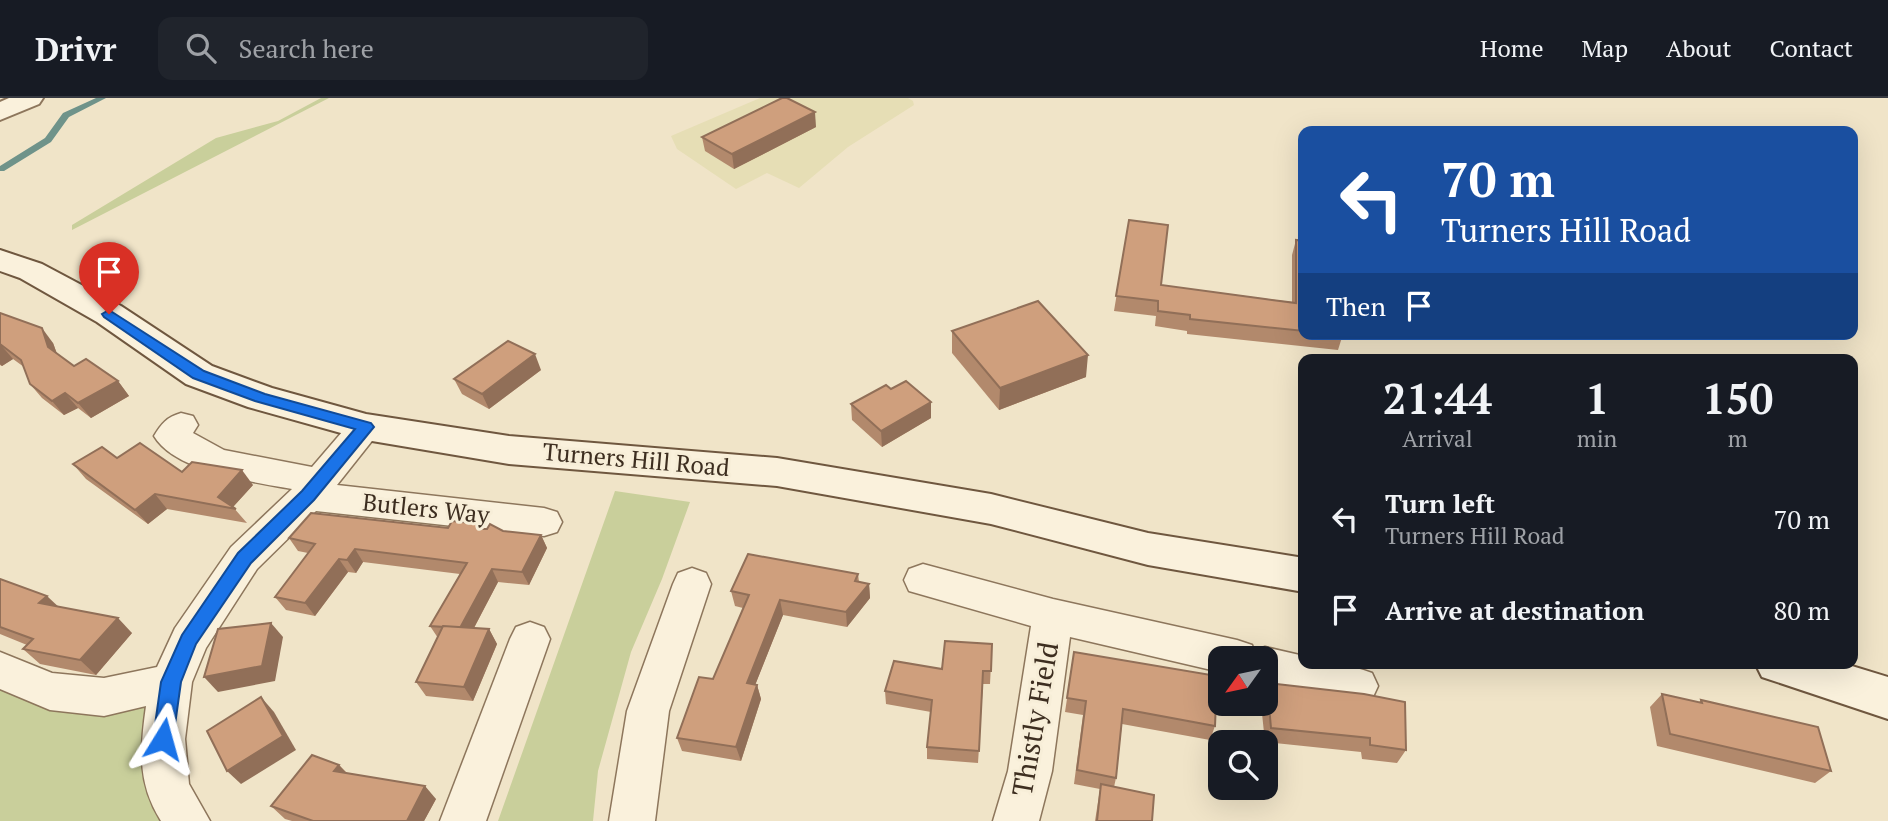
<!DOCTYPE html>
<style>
body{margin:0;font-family:"PT Serif",serif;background:#20242c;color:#f1f3f6;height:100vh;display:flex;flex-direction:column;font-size:26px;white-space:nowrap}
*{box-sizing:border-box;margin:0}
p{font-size:23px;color:#9ea1a6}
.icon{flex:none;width:38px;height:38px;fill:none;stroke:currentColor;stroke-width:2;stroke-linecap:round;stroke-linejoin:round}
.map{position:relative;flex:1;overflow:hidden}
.sheet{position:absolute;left:1298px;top:256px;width:560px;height:315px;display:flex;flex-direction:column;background:#171b24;border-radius:14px;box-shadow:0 7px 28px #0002}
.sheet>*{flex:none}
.banner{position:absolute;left:1298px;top:28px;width:560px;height:214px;border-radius:14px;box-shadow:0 7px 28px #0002;background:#1a4fa0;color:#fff;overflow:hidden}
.needle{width:46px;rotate:237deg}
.buttons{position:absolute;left:1208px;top:548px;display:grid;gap:14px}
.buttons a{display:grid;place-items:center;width:70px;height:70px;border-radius:14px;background:#171b24;box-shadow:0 7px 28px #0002;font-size:35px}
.pin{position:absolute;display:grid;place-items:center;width:60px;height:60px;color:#fff;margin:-72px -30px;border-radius:50% 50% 50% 0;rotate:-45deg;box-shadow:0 0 7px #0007}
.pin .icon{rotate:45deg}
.me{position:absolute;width:77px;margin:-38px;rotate:8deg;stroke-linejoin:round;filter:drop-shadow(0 0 5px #0008)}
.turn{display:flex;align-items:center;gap:24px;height:147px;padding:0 28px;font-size:32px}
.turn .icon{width:91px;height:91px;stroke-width:2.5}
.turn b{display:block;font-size:49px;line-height:60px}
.then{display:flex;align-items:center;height:66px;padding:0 28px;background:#0003;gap:14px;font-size:26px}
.eta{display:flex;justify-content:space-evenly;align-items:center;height:119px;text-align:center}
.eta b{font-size:42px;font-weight:800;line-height:49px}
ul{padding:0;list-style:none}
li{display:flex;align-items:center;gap:21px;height:91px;padding:0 28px}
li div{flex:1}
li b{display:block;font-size:26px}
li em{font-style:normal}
header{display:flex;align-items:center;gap:42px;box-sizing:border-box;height:98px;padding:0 35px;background:#171b24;border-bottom:2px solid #363941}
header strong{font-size:33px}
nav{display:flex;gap:38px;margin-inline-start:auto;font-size:24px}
.search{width:490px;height:63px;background:#20242c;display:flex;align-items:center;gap:18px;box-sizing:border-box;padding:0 24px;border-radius:14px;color:#9ea1a6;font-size:26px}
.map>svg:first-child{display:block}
.farmland{fill:#e6deb5}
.green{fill:#c9cf9b}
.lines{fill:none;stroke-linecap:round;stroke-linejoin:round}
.stream{fill:#6f938a;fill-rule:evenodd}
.minor-casing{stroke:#8d765c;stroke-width:3}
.tertiary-casing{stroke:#8d765c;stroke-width:4}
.secondary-casing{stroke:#6f573f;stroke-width:4}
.minor{fill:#faf1dc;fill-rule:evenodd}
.tertiary{fill:#faf1dc;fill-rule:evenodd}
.secondary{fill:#faf1dc;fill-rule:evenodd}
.wall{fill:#b2896c}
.shaded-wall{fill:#916f58}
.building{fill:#cf9f7d;stroke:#916f58;stroke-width:2}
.route{fill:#1a73e8;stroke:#114b97;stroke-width:2}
.labels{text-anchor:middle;stroke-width:6;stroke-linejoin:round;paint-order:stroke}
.street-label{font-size:24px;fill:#3d2e20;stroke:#f7eed8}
.near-street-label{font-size:28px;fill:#3d2e20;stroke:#f7eed8}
</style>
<header>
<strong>Drivr</strong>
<div class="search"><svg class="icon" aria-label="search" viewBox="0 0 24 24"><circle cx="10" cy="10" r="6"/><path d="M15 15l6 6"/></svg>Search here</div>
<nav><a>Home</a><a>Map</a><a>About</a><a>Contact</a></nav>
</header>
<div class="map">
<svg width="1888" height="723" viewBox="0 0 1888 723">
<rect width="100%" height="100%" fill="#f0e4c8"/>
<!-- farmland -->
<polygon class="farmland" points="760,0 908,0 913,3 914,7 848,49 799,90 767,75 736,91 677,51 671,38"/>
<!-- green -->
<g class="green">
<polygon points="321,0 329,0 72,132 72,127 216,40 278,23"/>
<polygon points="615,393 690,404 662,481 631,554 598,673 593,723 498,723"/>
<polygon points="0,572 50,593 171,584 185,723 0,723"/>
</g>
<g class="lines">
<!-- stream -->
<polygon class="stream" points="96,0 106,0 69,19 51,44 4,73 0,73 0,68 45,40 63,15"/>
<defs>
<g id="minor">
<path d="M181,315L193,318L198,327L193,335L224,352L312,369L354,320L366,317L378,320L383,329L337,387L544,410L557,414L562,424L557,434L544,438L316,413L257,471L206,550L192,584L185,641L189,686L210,723H161C137,685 140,651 146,608L104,618L50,612L0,591V554L52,575L104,580L157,569L175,530L231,449L292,391C254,384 175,374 154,338C161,326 167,319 181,315Z"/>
<path d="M923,466L1053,501L1237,542L1252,547L1254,553L1265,549L1304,558V565C1328,565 1349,566 1372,575L1378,588L1372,601L1357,606L1265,585V560H1220V574L1070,539L1052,673L1039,723H993L1008,673L1031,528L909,493L904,482L909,471Z"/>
<polygon points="692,470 706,475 711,486 669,613 655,723 609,723 627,613 673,486 678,475"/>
<polygon points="530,524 544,529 550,541 486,723 440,723 510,541 516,529"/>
</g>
<polygon id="tertiary" points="9,0 43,0 39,6 0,22 0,4"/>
<g id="secondary">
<polygon points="0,152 42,166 121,208 212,268 272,290 366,316 509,338 777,360 991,396 1148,435 1304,460 1304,494 1148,467 991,426 777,388 509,366 366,342 248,309 186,286 97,224 20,180 0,173"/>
<polygon points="1755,565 1842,565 1888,579 1888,621 1762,579"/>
</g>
</defs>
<!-- minor casing -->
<use href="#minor" class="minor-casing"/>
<!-- tertiary casing -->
<use href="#tertiary" class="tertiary-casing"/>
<!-- secondary casing -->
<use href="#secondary" class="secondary-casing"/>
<!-- minor -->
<use href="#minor" class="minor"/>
<!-- tertiary -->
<use href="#tertiary" class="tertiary"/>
<!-- secondary -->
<use href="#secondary" class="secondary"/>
</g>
<!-- wall -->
<g class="wall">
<polygon points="816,29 734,71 705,53 702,39"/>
<polygon points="1129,122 1161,187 1292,204 1292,157 1296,142 1304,143 1304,236 1343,236 1338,252 1187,236 1187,233 1155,228 1156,218 1114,213"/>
<polygon points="0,215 53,245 57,256 74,268 118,283 129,298 91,320 78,310 64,317 42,300 30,286 24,269 13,261 2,268 0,267"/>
<polygon points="952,233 1086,279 999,312 952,255"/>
<polygon points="541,272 489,311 462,296 454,281"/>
<polygon points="891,291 931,320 882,349 852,322 851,306"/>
<polygon points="117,360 182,374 253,387 233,409 247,425 167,411 148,426 86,381 73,366"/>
<polygon points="448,430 485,431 541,437 547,450 529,487 498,484 474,530 489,531 497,546 473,603 426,598 416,584 438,540 430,528 460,476 363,464 356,475 348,474 315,518 286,512 275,499 308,455 298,453 289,440"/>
<polygon points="858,476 859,484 869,486 870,500 847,529 783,517 755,587 757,587 761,601 741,663 682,653 677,640 713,581 743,510 735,508 731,493"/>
<polygon points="0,481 58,509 132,535 96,577 40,566 23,551 27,547 0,536"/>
<polygon points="992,546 990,586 983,586 978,665 927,661 927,649 931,614 886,606 885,593 942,571"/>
<polygon points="1074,554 1215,628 1210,642 1122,626 1116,680 1114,689 1152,723 1095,723 1100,691 1074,686 1083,617 1065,614"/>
<polygon points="1267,585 1406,652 1397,665 1362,661 1361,654 1265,644 1261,606 1265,606 1265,589"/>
<polygon points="1662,596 1698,605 1701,602 1831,673 1815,685 1657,648 1650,609"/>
<polygon points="339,667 347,675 436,701 424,723 292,723 285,721 271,708"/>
</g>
<!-- shaded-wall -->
<g class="shaded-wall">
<polygon points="815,14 816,29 734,71 732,56"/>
<polygon points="42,230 53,245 60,264 48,249"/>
<polygon points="0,246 13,261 2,268 0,266"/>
<polygon points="535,256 541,272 489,311 482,296"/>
<polygon points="1088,257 1086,279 999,312 1000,290"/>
<polygon points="118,283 129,298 91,320 78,305"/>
<polygon points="65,295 78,310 64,317 52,303"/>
<polygon points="931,304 931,320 882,349 881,333"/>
<polygon points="242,372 253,387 232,410 218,399"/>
<polygon points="155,396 167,411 148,426 135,412"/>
<polygon points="541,437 547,450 529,487 522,474"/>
<polygon points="355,451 363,464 356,475 347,462"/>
<polygon points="339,461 348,474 315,518 305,505"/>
<polygon points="492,471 498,484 467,543 460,530"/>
<polygon points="869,486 870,500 847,529 846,514"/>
<polygon points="47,498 63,513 39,505"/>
<polygon points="780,502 783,517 750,600 747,585"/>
<polygon points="118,520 132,535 96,577 80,562"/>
<polygon points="271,525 283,539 275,583 218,594 204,579"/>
<polygon points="489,531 497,546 473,603 464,589"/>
<polygon points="757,587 761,601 741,663 736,649"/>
<polygon points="261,599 274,614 296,652 241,686 227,673"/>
<polygon points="339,667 351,680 334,673"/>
<polygon points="425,688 436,701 424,723 407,723"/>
</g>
<!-- building -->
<g class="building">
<polygon points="782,0 787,0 815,14 732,56 702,39"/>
<polygon points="1129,122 1168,127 1161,187 1265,201 1296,205 1296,142 1304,143 1304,233 1190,221 1190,217 1158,213 1158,203 1116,198"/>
<polygon points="1038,203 1088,257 1000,290 952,233"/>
<polygon points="0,215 42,230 48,249 74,268 86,261 118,283 78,305 65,295 52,303 30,286 21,262 0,246"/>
<polygon points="508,243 535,256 482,296 454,281"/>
<polygon points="906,283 931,304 881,333 851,306 886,287 891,291"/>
<polygon points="140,345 182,374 192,364 242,372 218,399 236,411 155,396 135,412 73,366 102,349 117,360"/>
<polygon points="311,415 448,430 452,423 482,426 480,431 487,431 490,426 503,433 541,437 522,474 492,471 460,530 430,528 467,465 355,451 347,462 339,461 305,505 275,499 315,446 289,440"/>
<polygon points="748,456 858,476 855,483 869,486 846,514 780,502 747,585 757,587 736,649 677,640 699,579 713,581 749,497 731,493"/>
<polygon points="0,481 47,498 39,505 118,520 80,562 23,551 33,541 0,529"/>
<polygon points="271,525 262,568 204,579 218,531"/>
<polygon points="443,528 489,531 464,589 416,584"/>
<polygon points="945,543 992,546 991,573 983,573 979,653 927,649 932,602 885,593 894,563 942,571"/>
<polygon points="1074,554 1217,578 1215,628 1123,611 1116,680 1077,672 1086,603 1067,600"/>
<polygon points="1267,585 1364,596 1405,604 1406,652 1370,647 1370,640 1271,630"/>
<polygon points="1662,596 1702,605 1701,602 1818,629 1831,673 1670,636"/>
<polygon points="261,599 283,638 227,673 207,633"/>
<polygon points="312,657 339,667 334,673 425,688 407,723 313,723 271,708"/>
<polygon points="1101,686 1154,697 1152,723 1097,723"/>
</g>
<!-- route -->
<polygon class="route" points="109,212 204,273 265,296 371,325 374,329 314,402 251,465 196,546 181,584 173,641 170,647 163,650 156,647 153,641 161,584 182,537 238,455 302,393 355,331 255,303 193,280 104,219 102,216"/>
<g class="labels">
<!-- street labels -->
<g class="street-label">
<text transform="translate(636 362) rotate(5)" y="8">Turners Hill Road</text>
<text transform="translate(426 411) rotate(6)" y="8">Butlers Way</text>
</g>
<!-- near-street labels -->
<g class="near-street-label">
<text transform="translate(1035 621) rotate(-80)" y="10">Thistly Field</text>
</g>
</g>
</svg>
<div class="buttons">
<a><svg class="needle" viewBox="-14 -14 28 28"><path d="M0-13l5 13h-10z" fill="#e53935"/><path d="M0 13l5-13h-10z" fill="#9ea1a6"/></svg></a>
<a><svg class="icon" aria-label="search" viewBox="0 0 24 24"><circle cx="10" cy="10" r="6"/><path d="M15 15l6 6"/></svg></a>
</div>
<div class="pin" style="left:109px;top:216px;background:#d93025"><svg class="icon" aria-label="arrive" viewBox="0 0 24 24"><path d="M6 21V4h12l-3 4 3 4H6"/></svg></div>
<svg class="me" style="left:163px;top:641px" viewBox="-20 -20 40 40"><path d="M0-17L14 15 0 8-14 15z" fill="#1a73e8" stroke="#fff" stroke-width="4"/></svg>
<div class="banner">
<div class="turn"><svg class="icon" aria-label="left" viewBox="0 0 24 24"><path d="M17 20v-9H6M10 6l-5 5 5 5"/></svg><div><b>70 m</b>Turners Hill Road</div></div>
<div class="then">Then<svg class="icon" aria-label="arrive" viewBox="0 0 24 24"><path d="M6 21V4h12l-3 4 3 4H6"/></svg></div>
</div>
<section class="sheet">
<div class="eta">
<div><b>21:44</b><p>Arrival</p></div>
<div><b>1</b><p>min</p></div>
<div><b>150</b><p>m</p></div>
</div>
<ul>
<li><svg class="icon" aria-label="left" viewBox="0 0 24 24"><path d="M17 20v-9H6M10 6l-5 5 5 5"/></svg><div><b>Turn left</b><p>Turners Hill Road</p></div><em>70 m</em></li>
<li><svg class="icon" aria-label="arrive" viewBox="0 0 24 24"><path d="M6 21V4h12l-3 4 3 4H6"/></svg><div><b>Arrive at destination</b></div><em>80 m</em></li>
</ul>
</section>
</div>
